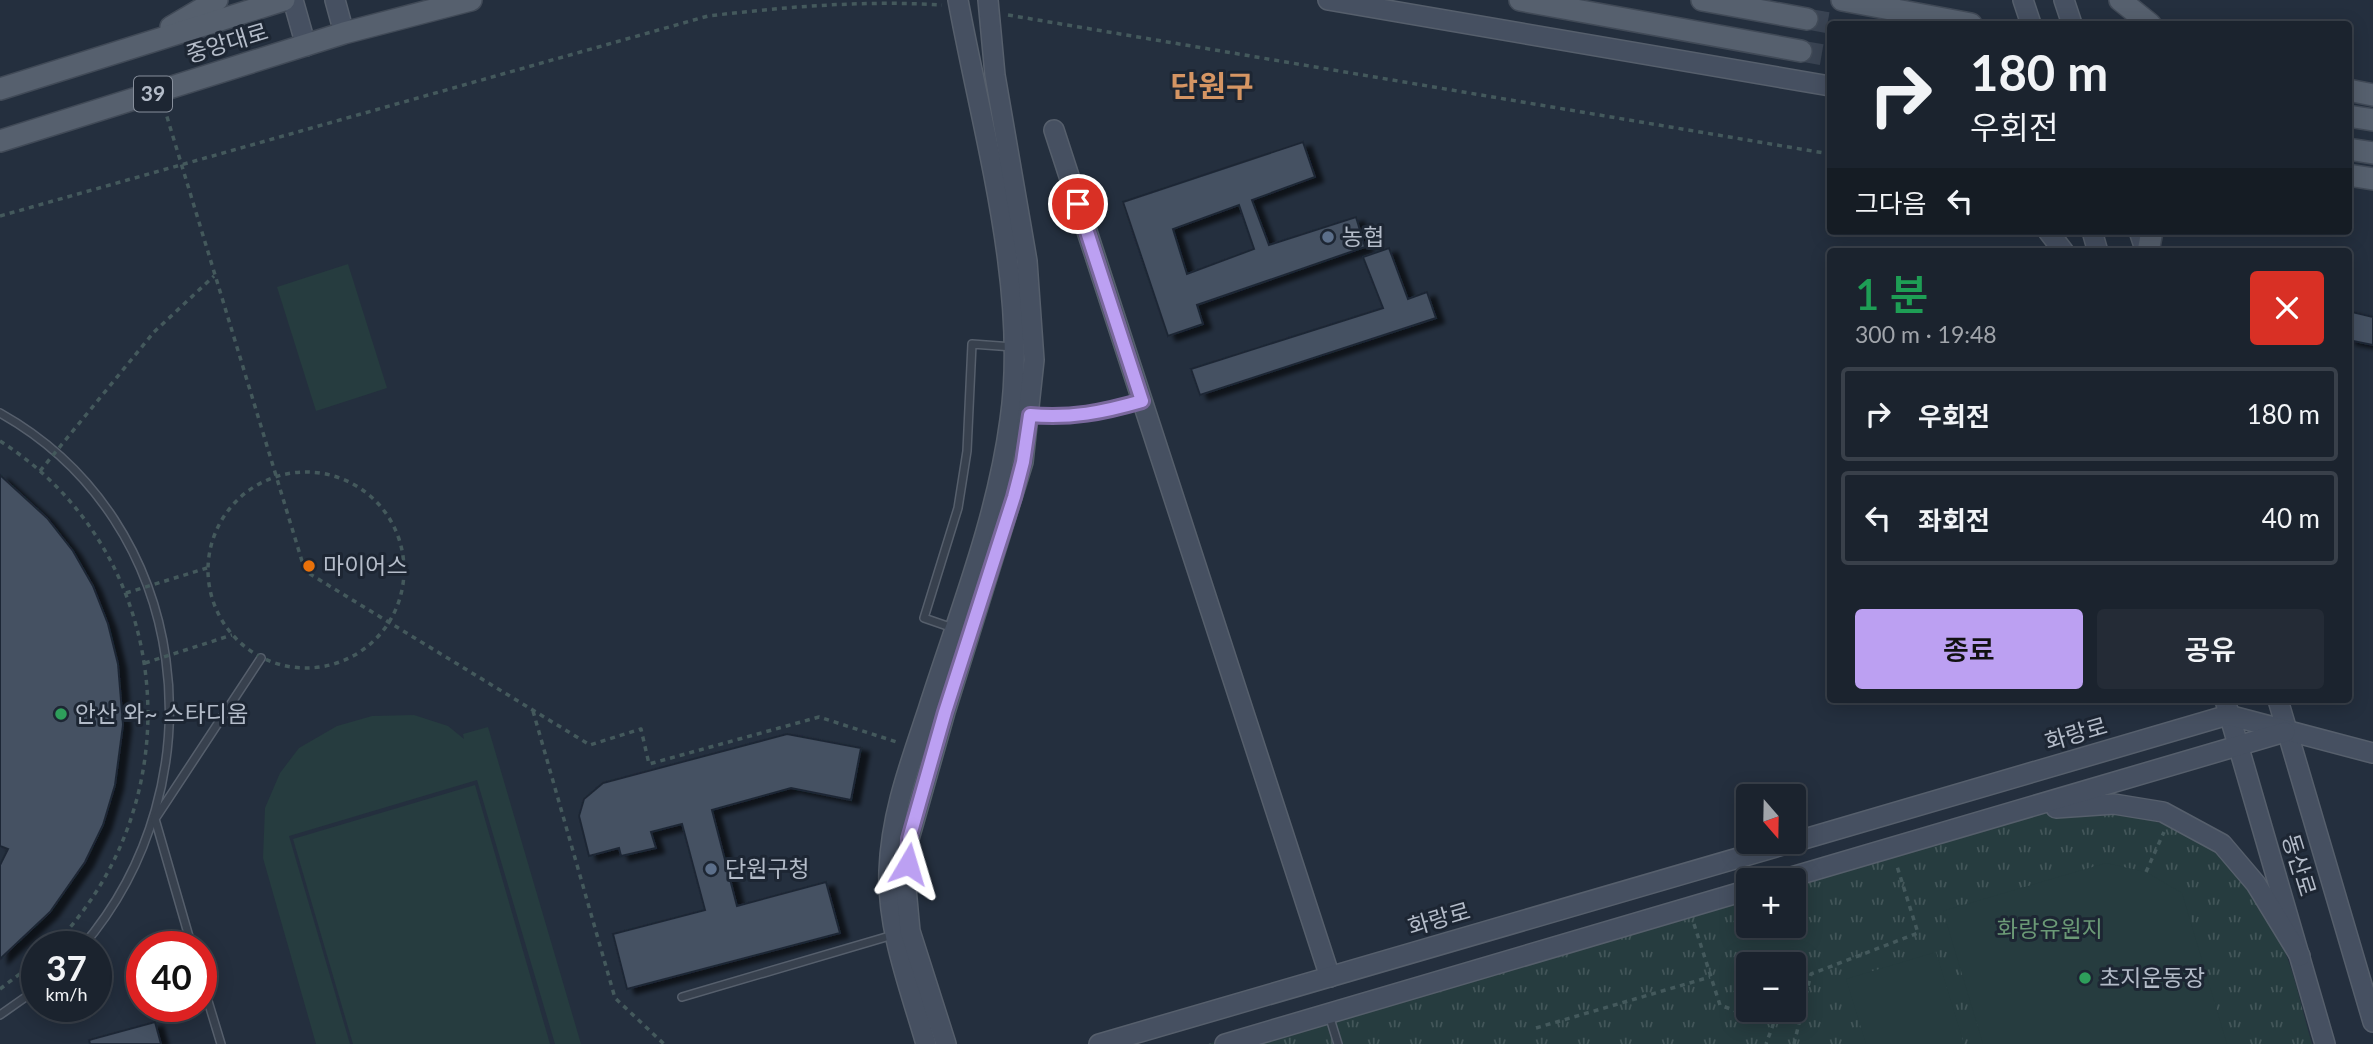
<!DOCTYPE html>
<html lang="ko">
<meta charset="utf-8">
<style>
body{margin:0;font-family:Lato,"Noto Sans KR",sans-serif;background:#242b36;color:#f1f3f6;height:100vh;display:flex;flex-direction:column;font-size:26px;white-space:nowrap}
*{box-sizing:border-box;margin:0}
p{font-size:23px;color:#a0a4aa}
.icon{flex:none;width:38px;height:38px;fill:none;stroke:currentColor;stroke-width:2;stroke-linecap:round;stroke-linejoin:round}
.map{position:relative;flex:1;overflow:hidden}
.panel{position:absolute;left:1827px;top:248px;width:525px;height:455px;display:flex;flex-direction:column;background:#1b232e;border-radius:7px;box-shadow:0 4px 18px #0003,0 0 0 2px #39404a}
.panel>*{flex:none}
.banner{position:absolute;left:1827px;top:21px;width:525px;height:214px;border-radius:7px;box-shadow:0 4px 18px #0003,0 0 0 2px #39404a;background:#1b232e;color:#f1f3f6;overflow:hidden}
.needle{width:46px;rotate:160deg}
.controls{position:absolute;left:1736px;top:784px;display:grid;gap:14px}
.controls a{display:grid;place-items:center;width:70px;height:70px;border-radius:7px;background:#1b232e;box-shadow:0 4px 18px #0003,0 0 0 2px #39404a;font-size:35px}
.speed{position:absolute;left:21px;top:931px;display:flex;gap:14px;font-size:35px;font-weight:700;text-align:center}
.speed>*{display:grid;place-content:center;width:91px;height:91px;border-radius:50%;background:#1b232e;box-shadow:0 4px 18px #0003,0 0 0 2px #39404a;line-height:1}
.speed small{font-size:18px;font-weight:400}
.speed .limit{border:10px solid #d22;background:#fff;color:#111}
.pin{position:absolute;display:grid;place-items:center;width:60px;height:60px;color:#fff;margin:-30px;border:4px solid #fff;border-radius:50%;box-shadow:0 2px 7px #0007}
.me{position:absolute;width:77px;margin:-38px;rotate:7deg;stroke-linejoin:round;filter:drop-shadow(0 0 5px #0008)}
.turn{display:flex;align-items:center;gap:24px;height:147px;padding:0 28px;font-size:32px}
.turn .icon{width:91px;height:91px;stroke-width:2.5}
.turn b{display:block;font-size:49px;line-height:60px}
.then{display:flex;align-items:center;height:66px;padding:0 28px;background:#0003;gap:14px;font-size:26px}
.round{display:grid;place-items:center;flex:none;width:74px;height:74px;border-radius:7px;background:#242b36}
.summary{display:flex;align-items:center;justify-content:space-between;height:119px;padding:0 28px}
h1{font-size:42px;font-weight:600;line-height:52px;color:#1e9e55}
.button{display:flex;gap:14px;margin-top:auto;padding:14px 28px}
.button a{flex:1;height:80px;border-radius:7px;background:#bca0f2;color:#111;font-size:28px;font-weight:600;line-height:80px;text-align:center}
.button a+a{background:#242b36;color:#f1f3f6}
ul{padding:0;list-style:none}
li{display:flex;align-items:center;gap:21px;height:94px;margin:0 14px 10px;padding:0 14px;border:4px solid #39404a;border-radius:7px}
li div{flex:1}
li b{display:block;font-size:26px}
li em{font-style:normal}
.map>svg:first-child{display:block}
.park{fill:url(#park-tufts);fill-rule:evenodd}
.pitch{fill:#263c3f}
.building{fill:#455162;stroke:#1f2835;stroke-width:2;fill-rule:evenodd;filter:url(#shadow)}
.lines{fill:none;stroke-linecap:round;stroke-linejoin:round}
.primary-tunnel{stroke:#3a4453;stroke-width:21;stroke-dasharray:21 10;stroke-linecap:butt}
.lane-casing{stroke:#565f6c;stroke-width:10}
.secondary-casing{stroke:#565f6c;stroke-width:22}
.primary-casing{stroke:#414a57;stroke-width:24}
.path{stroke:#44595c;stroke-width:3.5;stroke-dasharray:5 5;stroke-linecap:butt}
.lane{stroke:#38414e;stroke-width:7}
.secondary{stroke:#465061;stroke-width:19}
.primary{stroke:#56606e;stroke-width:21}
.path-bridge{stroke:#44595c;stroke-width:3.5;stroke-dasharray:5 5;stroke-linecap:butt}
.route-casing{stroke:#7a689d;stroke-width:18}
.route{stroke:#bca0f2;stroke-width:12}
.service-dot{fill:#5c6f8a;stroke:#1d2633;stroke-width:2.5}
.food-dot{fill:#e8710a;stroke:#1d2633;stroke-width:2.5}
.leisure-dot{fill:#2e9e5b;stroke:#1d2633;stroke-width:2.5}
.labels{text-anchor:middle;stroke-width:6;stroke-linejoin:round;paint-order:stroke}
.shield{fill:#1d2633;stroke:#878f9c;stroke-width:2}
.shield-label{font-size:21px;font-weight:bold;fill:#b4bcc9}
.street-label{font-size:23px;fill:#b4bcc9;stroke:#1d2633}
.poi-label{font-size:23px;fill:#b4bcc9;stroke:#1d2633;text-anchor:start}
.park-label{font-size:23px;fill:#6b9a76;stroke:#1d2633}
.district-label{font-size:30px;font-weight:bold;fill:#d59563;stroke:#1d2633}
</style>
<div class="map">
<svg width="2373" height="1044" viewBox="0 0 2373 1044">
<defs>
<pattern id="park-tufts" width="24" height="20" patternUnits="userSpaceOnUse" patternTransform="scale(1.75)"><rect width="24" height="20" fill="#263c3f"/><path d="M3 7l-1-3M5 7V3M7 7l1-3M15 17l-1-3M17 17v-4M19 17l1-3" fill="none" stroke="#435659"/></pattern>
<filter id="shadow"><feDropShadow dx="8" dy="4.5" stdDeviation="2" flood-color="#0009"/></filter>
</defs>
<rect width="100%" height="100%" fill="#242f3e"/>
<!-- park -->
<path class="park" d="M2109,812C2197,823 2242,861 2280,941C2295,972 2302,1011 2312,1044H1208L1748,889V926H1794V880L2006,814ZM1748,964H1794V1010H1748Z"/>
<!-- pitch -->
<g class="pitch">
<polygon points="348,264 387,388 316,411 277,287"/>
<polygon points="414,715 448,726 464,739 463,734 488,727 581,1044 555,1044 477,780 289,836 350,1044 316,1044 263,858 265,808 280,773 299,748 337,726 372,716"/>
<polygon points="475,785 550,1044 353,1044 293,839"/>
<polygon points="2106,863 2146,872 2182,893 2227,1044 1983,1044 1943,911"/>
<polygon points="1936,952 1964,1044 1866,1044 1846,979"/>
</g>
<!-- building -->
<g class="building">
<path d="M1303,142L1315,177L1252,200L1269,245L1356,217L1365,247L1197,305L1203,324L1168,336L1123,202ZM1239,205L1254,249L1187,274L1173,229Z"/>
<polygon points="1389,248 1408,299 1427,292 1436,318 1200,395 1191,369 1383,308 1363,257"/>
<polygon points="2348,311 2373,317 2373,345 2348,340"/>
<polygon points="0,475 47,518 73,551 93,586 108,624 118,664 123,725 115,785 103,825 85,862 50,912 0,959 0,865 8,849 0,846"/>
<polygon points="787,734 861,748 851,800 791,788 712,810 737,906 826,882 840,933 627,989 613,934 705,910 682,824 651,832 656,848 621,856 619,848 589,856 579,816 584,799 603,783"/>
<polygon points="155,1022 161,1044 90,1044 89,1040"/>
</g>
<g class="lines">
<!-- primary-tunnel -->
<g class="primary-tunnel">
<polyline points="1807,19 1835,24"/>
<polyline points="1801,51 1830,56"/>
</g>
<defs>
<g id="lane">
<path d="M0,413C193,521 222,784 82,947"/>
<path d="M1029,414C1069,420 1103,412 1141,401"/>
<polyline points="953,628 924,618 958,508 967,451 972,344 1013,347"/>
<polyline points="192,947 155,819 261,658"/>
<polyline points="201,978 221,1044"/>
<polyline points="682,997 893,935"/>
<polyline points="0,1015 37,989"/>
<polyline points="1329,1015 1338,1044"/>
</g>
<g id="secondary">
<polyline points="293,0 306,46"/>
<polyline points="335,0 344,33"/>
<polyline points="1328,0 1830,86"/>
<polyline points="2023,0 2031,24"/>
<polyline points="2064,0 2072,24"/>
<polyline points="1054,130 1330,977"/>
<polyline points="2048,231 2064,252"/>
<polyline points="2092,231 2098,252"/>
<polyline points="2139,231 2146,252"/>
<polyline points="2225,700 2325,1044"/>
<polyline points="2278,700 2373,1022"/>
<polyline points="2056,808 2114,804 2163,812 2222,844 2256,884 2300,956"/>
<polyline points="1794,842 2228,715 2373,753"/>
<polyline points="1781,880 2285,732"/>
<path d="M926,1044C910,988 887,930 889,871C891,814 910,764 928,710C958,616 997,519 1010,420C1029,288 982,131 958,0"/>
<polyline points="946,1044 910,931 906,888 909,839 945,712 1023,462 1034,360 1027,261 995,75 988,0"/>
<polyline points="1099,1044 1793,842"/>
<polyline points="1225,1044 1748,890"/>
</g>
<g id="primary">
<polyline points="1520,0 1801,51"/>
<polyline points="1702,0 1807,19"/>
<polyline points="1842,0 1971,24"/>
<polyline points="2120,0 2150,24"/>
<polyline points="171,27 217,0"/>
<polyline points="0,89 284,0"/>
<polyline points="2348,90 2373,95"/>
<polyline points="2348,116 2373,120"/>
<polyline points="0,141 344,33 471,0"/>
<polyline points="2348,149 2373,153"/>
<polyline points="2348,175 2373,179"/>
<polyline points="2148,252 2152,231"/>
</g>
</defs>
<!-- lane casing -->
<use href="#lane" class="lane-casing"/>
<!-- secondary casing -->
<use href="#secondary" class="secondary-casing"/>
<!-- primary casing -->
<use href="#primary" class="primary-casing"/>
<!-- path -->
<g class="path">
<polyline points="1008,15 1830,154"/>
<polyline points="164,107 305,571 590,745 641,729 649,764 819,717 900,743"/>
<path d="M0,216L708,16C784,7 865,0 942,5"/>
<polyline points="154,332 214,276"/>
<path d="M0,441C176,553 197,801 52,947"/>
<circle cx="306" cy="570" r="98"/>
<polyline points="533,711 615,998 664,1044"/>
<polyline points="2146,872 2164,832"/>
<polyline points="1694,924 1720,1005 1773,1025 1766,1044"/>
<polyline points="0,989 37,961"/>
<polyline points="1536,1028 1710,977"/>
<polyline points="1794,1044 1811,974 1918,933 1896,863"/>
</g>
<!-- lane -->
<use href="#lane" class="lane"/>
<!-- secondary -->
<use href="#secondary" class="secondary"/>
<!-- primary -->
<use href="#primary" class="primary"/>
<!-- path-bridge -->
<g class="path-bridge">
<polyline points="40,471 154,332"/>
<polyline points="126,593 207,568"/>
<polyline points="145,663 232,635"/>
</g>
</g>
<g class="lines">
<defs>
<path id="route" d="M908,864L909,839L945,712L1014,497L1023,462L1030,415C1070,419 1104,412 1142,401L1078,204"/>
</defs>
<!-- route casing -->
<use href="#route" class="route-casing"/>
<!-- route -->
<use href="#route" class="route"/>
</g>
<!-- markers -->
<g class="service-dot">
<circle cx="1328" cy="237" r="7"/>
<circle cx="711" cy="869" r="7"/>
</g>
<circle class="food-dot" cx="309" cy="566" r="7"/>
<g class="leisure-dot">
<circle cx="61" cy="714" r="7"/>
<circle cx="2085" cy="978" r="7"/>
</g>
<g class="labels">
<!-- shield labels -->
<rect class="shield" x="134" y="76.5" width="38" height="35" rx="5"/>
<g class="shield-label">
<text x="153" y="101">39</text>
</g>
<!-- street labels -->
<g class="street-label">
<text transform="translate(227 43) rotate(-17)" y="8">중앙대로</text>
<text transform="translate(2076 734) rotate(-16)" y="8">화랑로</text>
<text transform="translate(2299 865) rotate(73)" y="8">동산로</text>
<text transform="translate(1439 919) rotate(-16)" y="8">화랑로</text>
</g>
<!-- poi labels -->
<g class="poi-label">
<text x="1342" y="245">농협</text>
<text x="323" y="574">마이어스</text>
<text x="75" y="722">안산 와~ 스타디움</text>
<text x="725" y="877">단원구청</text>
<text x="2099" y="986">초지운동장</text>
</g>
<!-- park labels -->
<g class="park-label">
<text x="2050" y="937">화랑유원지</text>
</g>
<!-- district labels -->
<g class="district-label">
<text x="1212" y="97">단원구</text>
</g>
</g>
</svg>
<div class="controls">
<a><svg class="needle" viewBox="-14 -14 28 28"><path d="M0-13l5 13h-10z" fill="#e53935"/><path d="M0 13l5-13h-10z" fill="#a0a4aa"/></svg></a>
<a>+</a>
<a>−</a>
</div>
<div class="speed"><div>37<small>km/h</small></div><div class="limit">40</div></div>
<div class="pin" style="left:1078px;top:204px;background:#d93025"><svg class="icon" aria-label="arrive" viewBox="0 0 24 24"><path d="M6 21V4h12l-3 4 3 4H6"/></svg></div>
<svg class="me" style="left:908px;top:864px" viewBox="-20 -20 40 40"><path d="M0-17L14 15 0 8-14 15z" fill="#bca0f2" stroke="#fff" stroke-width="4"/></svg>
<div class="banner">
<div class="turn"><svg class="icon" aria-label="right" viewBox="0 0 24 24"><path d="M7 20v-9h11M14 6l5 5-5 5"/></svg><div><b>180 m</b>우회전</div></div>
<div class="then">그다음<svg class="icon" aria-label="left" viewBox="0 0 24 24"><path d="M17 20v-9H6M10 6l-5 5 5 5"/></svg></div>
</div>
<section class="panel">
<div class="summary"><div><h1>1 분</h1><p>300 m · 19:48</p></div><a class="round" style="background:#d93025;color:#fff"><svg class="icon" aria-label="close" viewBox="0 0 24 24"><path d="M6 6l12 12M18 6L6 18"/></svg></a></div>
<ul>
<li><svg class="icon" aria-label="right" viewBox="0 0 24 24"><path d="M7 20v-9h11M14 6l5 5-5 5"/></svg><div><b>우회전</b></div><em>180 m</em></li>
<li><svg class="icon" aria-label="left" viewBox="0 0 24 24"><path d="M17 20v-9H6M10 6l-5 5 5 5"/></svg><div><b>좌회전</b></div><em>40 m</em></li>
</ul>
<div class="button"><a>종료</a><a>공유</a></div>
</section>
</div>
